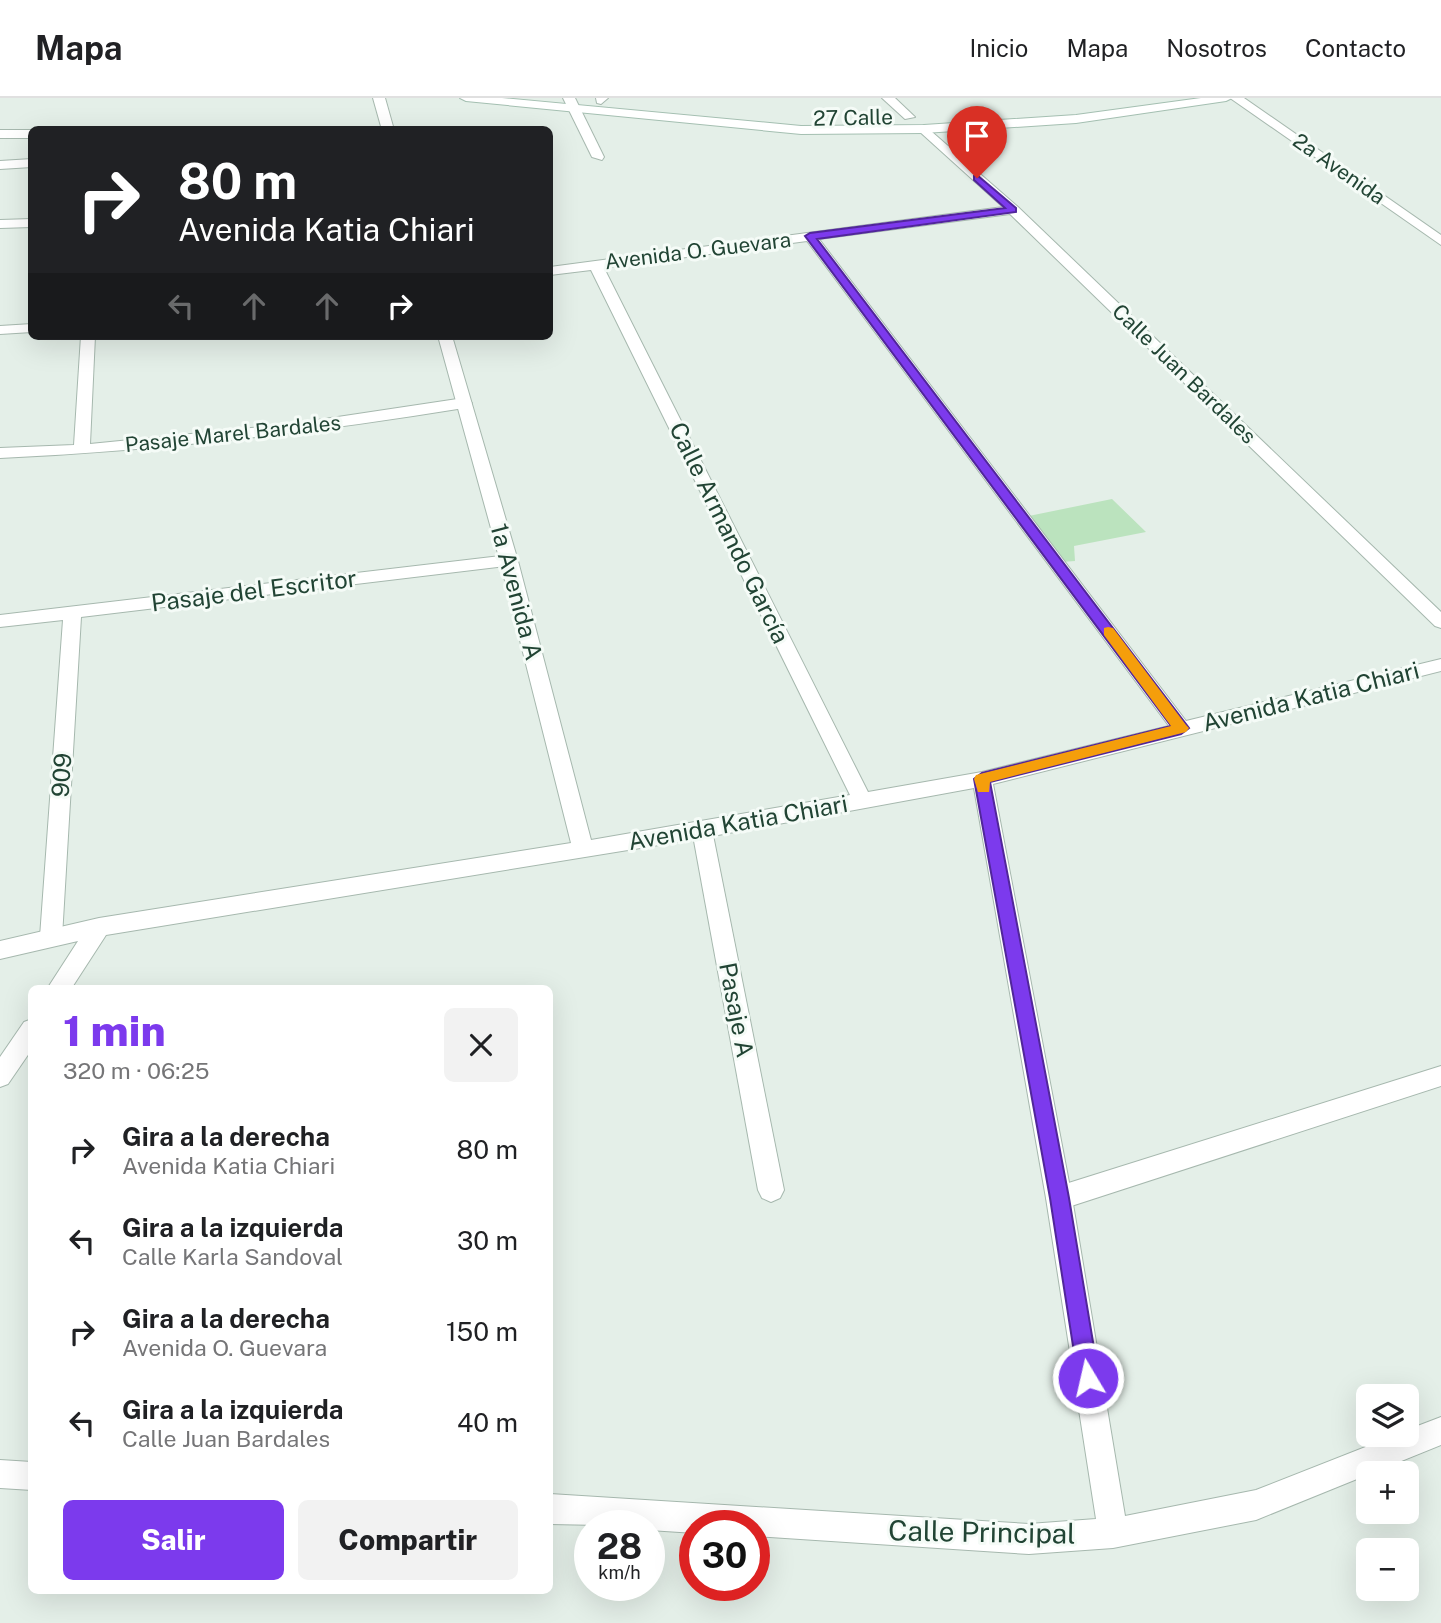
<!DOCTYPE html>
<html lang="es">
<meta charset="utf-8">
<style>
body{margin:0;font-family:"Public Sans",sans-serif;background:#f2f2f2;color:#202124;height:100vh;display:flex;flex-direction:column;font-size:26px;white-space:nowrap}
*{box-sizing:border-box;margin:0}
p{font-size:23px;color:#757577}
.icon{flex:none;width:38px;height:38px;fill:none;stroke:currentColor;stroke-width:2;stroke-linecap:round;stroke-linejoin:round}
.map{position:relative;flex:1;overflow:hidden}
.panel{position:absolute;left:28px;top:887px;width:525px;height:609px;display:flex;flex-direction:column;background:#fff;border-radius:10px;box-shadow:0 7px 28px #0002}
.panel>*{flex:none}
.banner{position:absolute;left:28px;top:28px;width:525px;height:214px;border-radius:10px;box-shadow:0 7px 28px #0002;background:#202124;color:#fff;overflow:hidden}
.fabs{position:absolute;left:1356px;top:1286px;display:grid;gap:14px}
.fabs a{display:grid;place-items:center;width:63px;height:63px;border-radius:10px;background:#fff;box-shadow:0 7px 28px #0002;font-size:35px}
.speed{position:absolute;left:574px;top:1412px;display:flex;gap:14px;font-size:35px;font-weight:700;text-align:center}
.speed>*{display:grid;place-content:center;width:91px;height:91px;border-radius:50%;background:#fff;box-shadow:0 7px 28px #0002;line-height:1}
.speed small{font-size:18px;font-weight:400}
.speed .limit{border:10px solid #d22;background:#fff;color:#111}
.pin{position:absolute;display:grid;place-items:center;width:60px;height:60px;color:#fff;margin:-72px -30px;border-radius:50% 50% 50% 0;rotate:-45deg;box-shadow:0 0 7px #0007}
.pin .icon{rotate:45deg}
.me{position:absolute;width:77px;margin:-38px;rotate:351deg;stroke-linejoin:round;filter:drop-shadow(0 0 5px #0008)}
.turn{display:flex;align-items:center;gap:24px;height:147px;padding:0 35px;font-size:32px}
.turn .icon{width:91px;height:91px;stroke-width:2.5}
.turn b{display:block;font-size:49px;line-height:60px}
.lanes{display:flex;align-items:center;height:66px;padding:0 35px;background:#0003;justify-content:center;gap:35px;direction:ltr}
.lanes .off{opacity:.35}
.round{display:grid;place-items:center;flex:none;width:74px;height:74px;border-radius:10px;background:#f2f2f2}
.head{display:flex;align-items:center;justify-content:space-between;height:119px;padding:0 35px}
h1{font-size:42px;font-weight:800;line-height:52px;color:#7c3aed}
.cta{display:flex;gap:14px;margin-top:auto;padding:14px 35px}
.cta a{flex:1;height:80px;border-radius:10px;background:#7c3aed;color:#fff;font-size:28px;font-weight:800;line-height:80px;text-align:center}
.cta a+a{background:#f2f2f2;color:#202124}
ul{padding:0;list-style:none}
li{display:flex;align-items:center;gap:21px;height:91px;padding:0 35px}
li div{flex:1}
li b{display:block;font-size:26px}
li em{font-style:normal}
header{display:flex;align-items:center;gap:42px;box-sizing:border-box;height:98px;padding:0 35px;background:#fff;border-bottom:2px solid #e0e0e0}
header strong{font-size:33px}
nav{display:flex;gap:38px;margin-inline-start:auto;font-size:24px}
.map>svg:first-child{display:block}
.green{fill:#bbe3be}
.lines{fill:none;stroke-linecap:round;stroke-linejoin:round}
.lane-casing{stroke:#a6b8ae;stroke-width:2}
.street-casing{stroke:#a6b8ae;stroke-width:2}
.secondary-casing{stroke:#a4bfb1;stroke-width:2}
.lane{fill:#fff;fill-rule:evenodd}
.street{fill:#fff;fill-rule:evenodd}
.secondary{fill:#fff;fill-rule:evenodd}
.route{fill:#7c3aed;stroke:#51269a;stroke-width:2}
.slow{fill:#f59e0b}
.labels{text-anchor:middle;stroke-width:6;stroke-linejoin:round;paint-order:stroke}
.far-street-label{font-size:21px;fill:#214434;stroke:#f5fbf7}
.street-label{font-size:24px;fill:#214434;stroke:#f5fbf7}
.near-street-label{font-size:28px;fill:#214434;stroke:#f5fbf7}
</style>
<header>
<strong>Mapa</strong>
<nav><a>Inicio</a><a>Mapa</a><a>Nosotros</a><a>Contacto</a></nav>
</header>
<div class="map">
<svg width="1441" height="1525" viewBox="0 0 1441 1525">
<rect width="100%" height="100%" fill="#e4efe8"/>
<!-- green -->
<polygon class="green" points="1112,401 1146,434 1074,448 1075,463 1049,465 1019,420"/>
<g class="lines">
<defs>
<g id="lane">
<polygon points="563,0 575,0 604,59 602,62 592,59"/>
<polygon points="596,0 608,0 601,6 597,5"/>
<rect x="0" y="32" width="32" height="8"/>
<polygon points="32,61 32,69 0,71 0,63"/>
<polygon points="32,121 32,129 0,130 0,122"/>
<polygon points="32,226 32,234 0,236 0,228"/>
<path d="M81,238H95L90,346L291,326L464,300L472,305L464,310C310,335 156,353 0,360V350L74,347Z"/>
<polygon points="509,457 515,459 518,463 515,467 81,519 62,839 59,845 51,848 43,845 40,839 63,522 0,529 0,517"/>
<polygon points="702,724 709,726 712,732 784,1092 780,1100 771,1104 762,1100 758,1092 692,732 695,726"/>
<polygon points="1441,968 1441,988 1059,1112 1050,1108 1046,1100 1050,1092 1059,1088"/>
</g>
<g id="street">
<polygon points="373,0 385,0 394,32 382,32"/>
<polygon points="882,0 895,0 915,19 905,21"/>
<polygon points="1230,0 1244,0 1441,137 1441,147"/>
<path d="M924,27L1018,109L1441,514V530L1435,528L1010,116L819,141L1186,623L1441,561V573L993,686L1072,1100L1125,1418L1256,1392L1396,1337H1407V1332L1441,1319V1347L1256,1422L1113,1450L1029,1456L754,1438V1428H695V1435L649,1432V1428L550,1426V1396L1029,1426L1096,1421L1046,1100L974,690L702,740L106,837L71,891H47L78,843L0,861V843L99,820L571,745L500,463L438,238H452L518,463L591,742L850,697L591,172L550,177V169L1003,109L920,34L918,31ZM807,143L1169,628L982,674L868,694L604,170Z"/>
<polygon points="32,921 32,951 8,986 0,989 0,959 24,924"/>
<polygon points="0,1362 32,1364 32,1392 0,1390"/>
</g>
<polygon id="secondary" points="460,0 502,0 801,28 924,27 1076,17 1201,0 1232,0 1226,3 1076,25 924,35 801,36 466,3"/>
</defs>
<!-- lane casing -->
<use href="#lane" class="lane-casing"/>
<!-- street casing -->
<use href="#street" class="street-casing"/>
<!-- secondary casing -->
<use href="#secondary" class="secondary-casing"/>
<!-- lane -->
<use href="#lane" class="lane"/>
<!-- street -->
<use href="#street" class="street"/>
<!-- secondary -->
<use href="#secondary" class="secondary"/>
</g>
<!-- route -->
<polygon class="route" points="977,77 1016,110 1016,114 817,141 1189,630 1181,636 990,684 1069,1100 1099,1280 1096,1287 1088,1291 1081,1287 1078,1280 1050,1100 974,681 982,675 1171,628 805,138 810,135 1005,110 974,82 974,78"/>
<!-- slow -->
<polygon class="slow" points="1108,529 1113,530 1186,627 1189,630 1186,634 990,684 989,694 978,694 974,681 976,677 1171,628 1104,537 1104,530"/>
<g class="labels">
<!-- far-street labels -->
<g class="far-street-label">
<text transform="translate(853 20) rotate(-1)" y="7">27 Calle</text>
<text transform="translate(1339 71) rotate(35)" y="7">2a Avenida</text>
<text transform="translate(698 153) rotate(-7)" y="7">Avenida O. Guevara</text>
<text transform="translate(1184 276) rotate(44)" y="7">Calle Juan Bardales</text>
<text transform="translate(233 336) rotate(-6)" y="7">Pasaje Marel Bardales</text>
</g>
<!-- street labels -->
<g class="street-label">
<text transform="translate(729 435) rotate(64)" y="8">Calle Armando García</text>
<text transform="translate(254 493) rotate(-7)" y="8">Pasaje del Escritor</text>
<text transform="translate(516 494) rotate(75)" y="8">1a Avenida A</text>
<text transform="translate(1311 599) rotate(-14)" y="8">Avenida Katia Chiari</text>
<text transform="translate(62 677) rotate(-86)" y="8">909</text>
<text transform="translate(738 725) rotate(-10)" y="8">Avenida Katia Chiari</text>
<text transform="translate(736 912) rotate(79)" y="8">Pasaje A</text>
</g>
<!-- near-street labels -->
<g class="near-street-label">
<text transform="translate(982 1434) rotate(1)" y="10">Calle Principal</text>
</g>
</g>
</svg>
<div class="fabs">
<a><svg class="icon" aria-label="layers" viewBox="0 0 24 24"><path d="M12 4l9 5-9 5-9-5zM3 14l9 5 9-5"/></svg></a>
<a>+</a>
<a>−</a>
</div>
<div class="speed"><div>28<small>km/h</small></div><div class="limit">30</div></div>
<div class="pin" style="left:977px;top:80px;background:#d93025"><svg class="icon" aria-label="arrive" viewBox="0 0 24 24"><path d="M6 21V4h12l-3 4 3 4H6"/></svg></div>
<svg class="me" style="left:1088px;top:1280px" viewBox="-20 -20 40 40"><circle r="17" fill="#7c3aed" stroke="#fff" stroke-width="3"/><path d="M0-11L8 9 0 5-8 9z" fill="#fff"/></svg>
<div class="banner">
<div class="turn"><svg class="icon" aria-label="right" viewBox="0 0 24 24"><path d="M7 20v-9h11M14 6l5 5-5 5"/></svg><div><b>80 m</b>Avenida Katia Chiari</div></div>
<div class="lanes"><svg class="icon off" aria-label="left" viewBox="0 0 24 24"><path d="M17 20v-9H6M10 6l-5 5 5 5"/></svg><svg class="icon off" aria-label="ahead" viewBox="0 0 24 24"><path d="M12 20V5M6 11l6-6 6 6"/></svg><svg class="icon off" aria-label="ahead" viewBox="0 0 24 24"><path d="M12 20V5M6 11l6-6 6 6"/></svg><svg class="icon" aria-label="right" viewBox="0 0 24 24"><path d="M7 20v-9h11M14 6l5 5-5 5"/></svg></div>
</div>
<section class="panel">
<div class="head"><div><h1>1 min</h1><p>320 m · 06:25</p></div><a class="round"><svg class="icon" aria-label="close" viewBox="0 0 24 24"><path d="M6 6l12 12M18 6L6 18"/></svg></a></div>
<ul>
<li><svg class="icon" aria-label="right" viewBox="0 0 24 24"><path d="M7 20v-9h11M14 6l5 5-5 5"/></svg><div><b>Gira a la derecha</b><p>Avenida Katia Chiari</p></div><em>80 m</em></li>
<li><svg class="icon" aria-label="left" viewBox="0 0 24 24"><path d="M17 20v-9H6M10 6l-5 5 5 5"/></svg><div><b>Gira a la izquierda</b><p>Calle Karla Sandoval</p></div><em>30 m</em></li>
<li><svg class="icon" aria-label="right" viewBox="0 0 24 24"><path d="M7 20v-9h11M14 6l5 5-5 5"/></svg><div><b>Gira a la derecha</b><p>Avenida O. Guevara</p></div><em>150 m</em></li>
<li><svg class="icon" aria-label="left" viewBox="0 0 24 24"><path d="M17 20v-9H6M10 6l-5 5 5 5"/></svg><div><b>Gira a la izquierda</b><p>Calle Juan Bardales</p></div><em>40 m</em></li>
</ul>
<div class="cta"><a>Salir</a><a>Compartir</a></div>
</section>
</div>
